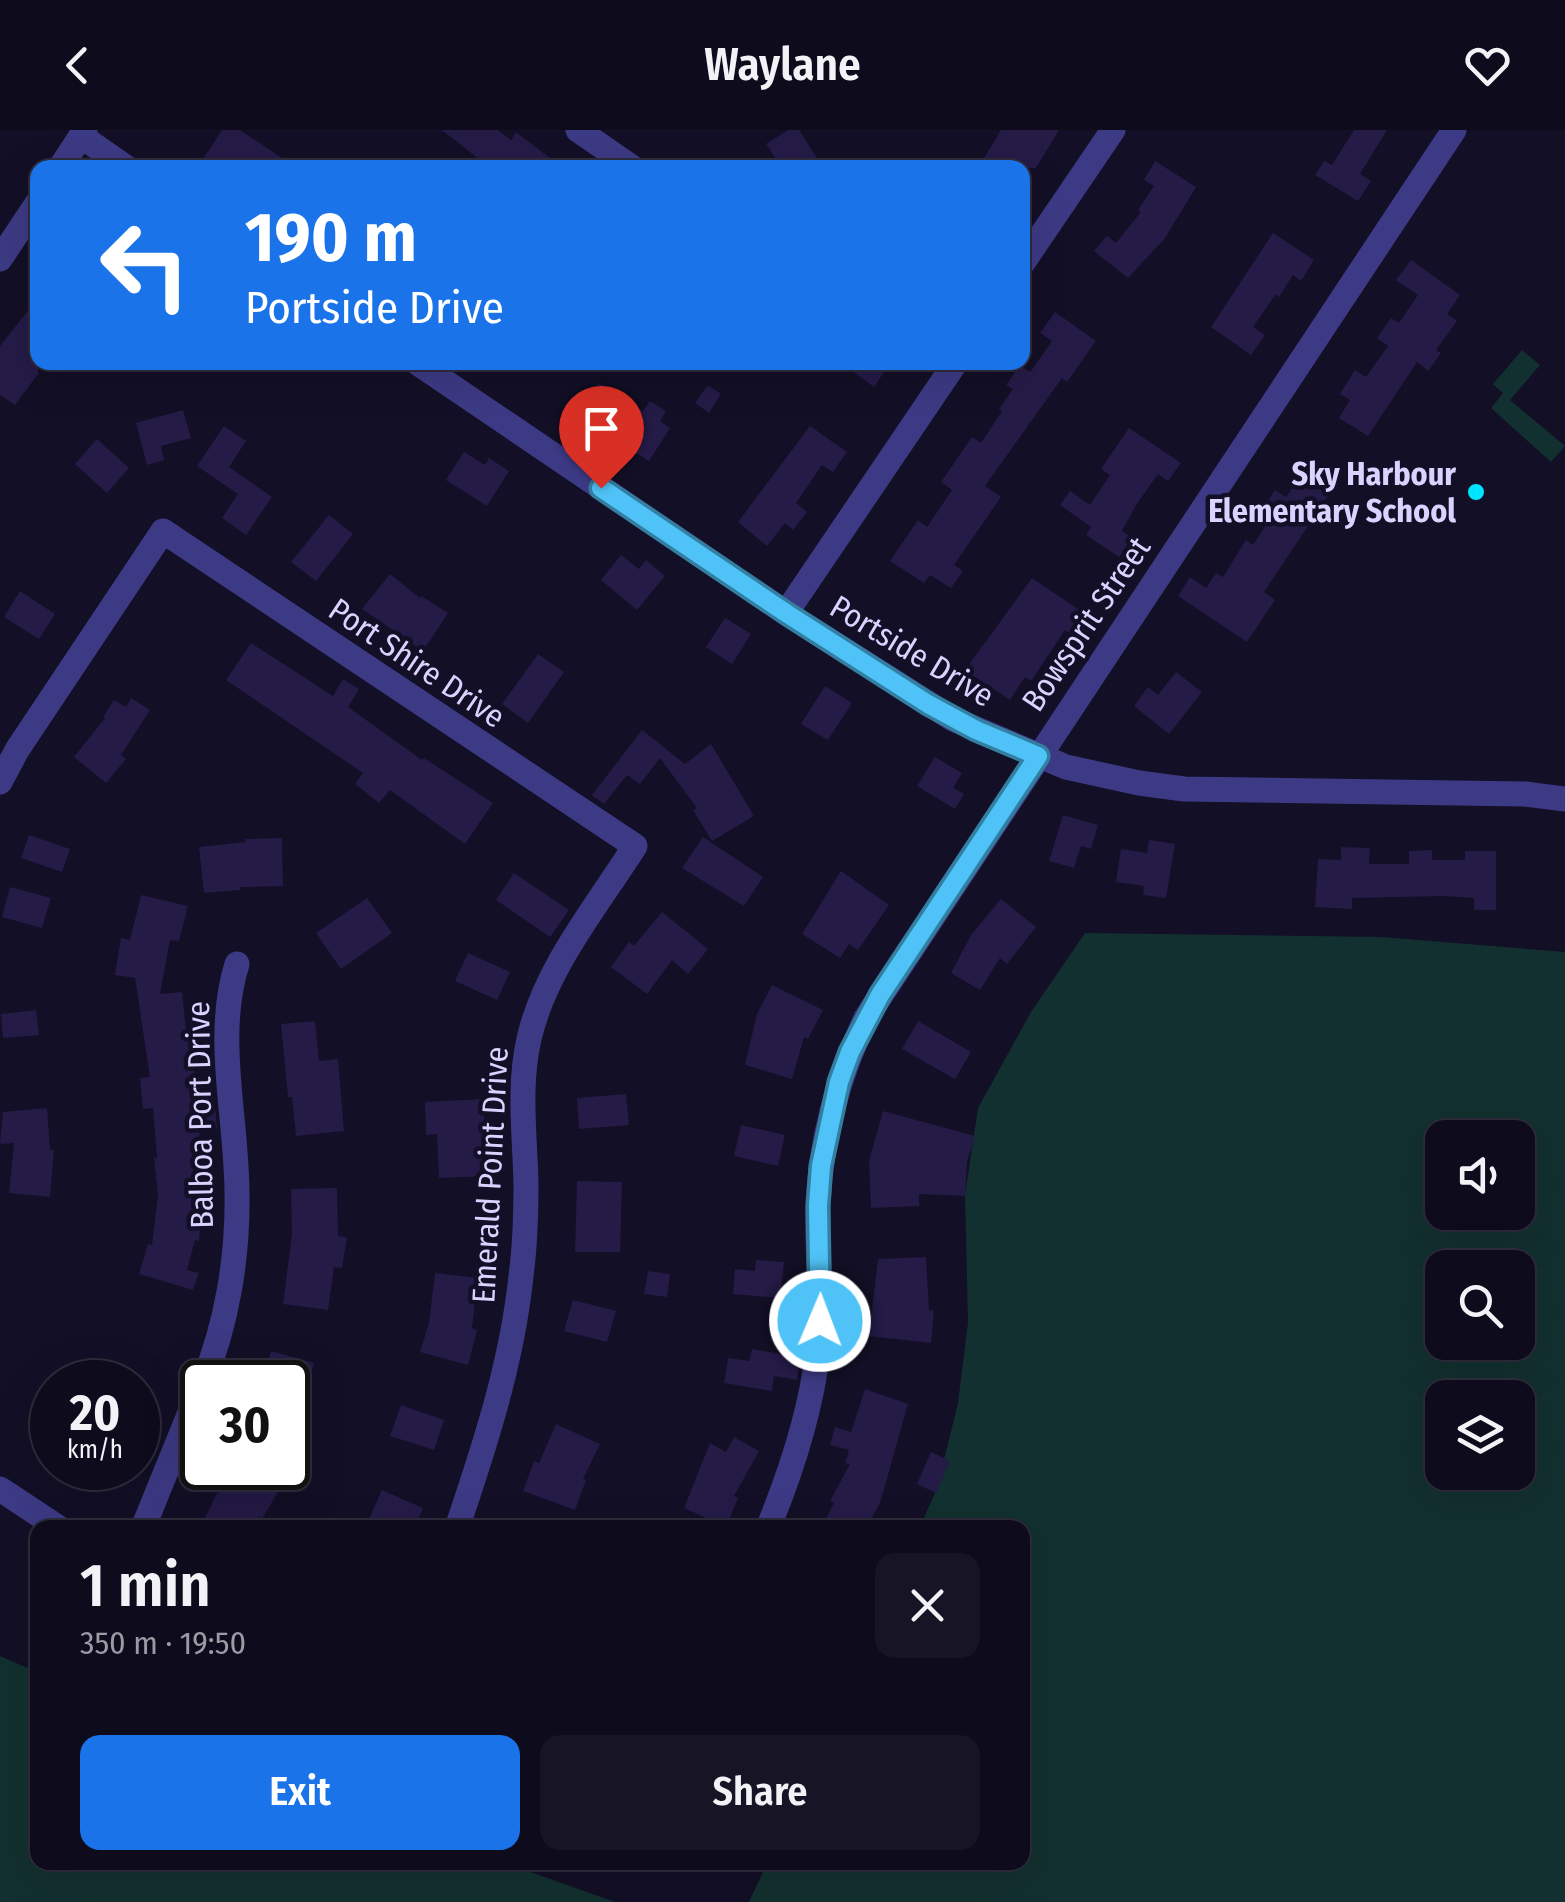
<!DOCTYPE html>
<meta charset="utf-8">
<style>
body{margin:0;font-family:"Fira Sans Condensed",sans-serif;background:#171425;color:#f1f3f6;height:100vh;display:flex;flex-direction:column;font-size:38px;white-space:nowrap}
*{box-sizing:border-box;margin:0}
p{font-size:32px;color:#9b9ba3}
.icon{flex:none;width:55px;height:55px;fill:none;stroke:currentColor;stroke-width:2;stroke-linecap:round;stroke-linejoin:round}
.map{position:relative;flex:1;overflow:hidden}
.panel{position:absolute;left:30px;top:1390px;width:1000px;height:350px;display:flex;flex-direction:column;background:#0e0b1c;border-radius:20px;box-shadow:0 10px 40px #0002,0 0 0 2px #2e2b3b}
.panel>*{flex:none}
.guide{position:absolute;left:30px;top:30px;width:1000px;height:210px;border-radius:20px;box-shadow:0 10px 40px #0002,0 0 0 2px #2e2b3b;background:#1a73e8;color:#fff;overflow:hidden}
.fabs{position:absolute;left:1425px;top:990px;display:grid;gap:20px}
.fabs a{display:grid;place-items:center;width:110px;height:110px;border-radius:20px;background:#0e0b1c;box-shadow:0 10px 40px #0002,0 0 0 2px #2e2b3b;font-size:50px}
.speed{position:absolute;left:30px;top:1230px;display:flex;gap:20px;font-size:50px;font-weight:700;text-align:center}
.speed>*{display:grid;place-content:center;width:130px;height:130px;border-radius:50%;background:#0e0b1c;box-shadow:0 10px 40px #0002,0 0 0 2px #2e2b3b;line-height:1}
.speed small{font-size:25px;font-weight:400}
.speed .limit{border:5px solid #111;border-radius:15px;background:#fff;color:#111}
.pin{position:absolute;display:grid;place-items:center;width:85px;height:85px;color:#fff;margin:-102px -42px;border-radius:50% 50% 50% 0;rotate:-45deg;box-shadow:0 0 10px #0007}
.pin .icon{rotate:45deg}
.me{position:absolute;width:110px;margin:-55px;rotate:1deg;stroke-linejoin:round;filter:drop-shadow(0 0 8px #0008)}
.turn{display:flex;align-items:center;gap:35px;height:210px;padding:0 50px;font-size:45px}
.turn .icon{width:130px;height:130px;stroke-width:2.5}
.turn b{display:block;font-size:70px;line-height:85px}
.round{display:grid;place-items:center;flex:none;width:105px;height:105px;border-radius:20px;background:#171425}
.summary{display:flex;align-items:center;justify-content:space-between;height:170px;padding:0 50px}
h1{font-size:60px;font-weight:600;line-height:75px}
.button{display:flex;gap:20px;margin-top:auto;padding:20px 50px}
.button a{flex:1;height:115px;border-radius:20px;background:#1a73e8;color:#fff;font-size:40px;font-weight:600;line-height:115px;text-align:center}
.button a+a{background:#171425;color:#f1f3f6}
header{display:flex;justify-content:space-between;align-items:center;height:130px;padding:0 50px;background:#0e0b1c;font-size:45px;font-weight:600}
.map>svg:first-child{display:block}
.green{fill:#12302f;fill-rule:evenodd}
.building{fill:#241b47}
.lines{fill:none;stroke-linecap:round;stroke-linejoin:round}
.minor{stroke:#3d3a85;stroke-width:25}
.route-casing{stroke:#337fa1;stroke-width:25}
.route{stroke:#4fc3f7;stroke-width:18}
.poi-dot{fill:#00e5ff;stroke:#130f26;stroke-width:4}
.labels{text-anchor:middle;stroke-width:9;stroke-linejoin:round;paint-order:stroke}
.poi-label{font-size:32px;font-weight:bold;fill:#d9d4ff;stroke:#130f26;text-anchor:end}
.street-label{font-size:32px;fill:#d9d4ff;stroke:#130f26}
</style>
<header><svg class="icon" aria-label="back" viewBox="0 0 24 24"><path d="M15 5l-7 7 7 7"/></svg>Waylane<svg class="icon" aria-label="heart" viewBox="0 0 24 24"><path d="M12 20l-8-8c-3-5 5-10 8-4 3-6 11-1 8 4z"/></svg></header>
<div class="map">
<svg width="1565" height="1772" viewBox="0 0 1565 1772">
<rect width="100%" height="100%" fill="#130f26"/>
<!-- green -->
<g class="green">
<polygon points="1522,220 1540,235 1510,270 1565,316 1551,332 1491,278 1503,263 1493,254"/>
<path d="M1085,803L1381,807L1565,822V1772H749L767,1733L1022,1732V1398L920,1397L937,1358L958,1273L968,1193L965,1065L978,978L1031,882ZM1442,1008H1518V1082H1442ZM1442,1138H1518V1212H1442ZM1442,1268H1518V1342H1442Z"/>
<polygon points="0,1526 37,1542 38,1732 505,1733 615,1772 0,1772"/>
</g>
<!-- building -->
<g class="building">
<polygon points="222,0 240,0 297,38 216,38 203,29"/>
<polygon points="442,0 498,0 511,10 516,2 563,38 490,38"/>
<polygon points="788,0 799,0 823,38 782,38 766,14"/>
<polygon points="1001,0 1059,0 1036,38 978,38"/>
<polygon points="1354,0 1387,0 1360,44 1371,51 1358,71 1315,45 1324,31 1332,35"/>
<polygon points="1155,31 1196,57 1165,108 1128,148 1094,121 1107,106 1116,113 1141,82 1138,80 1154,56 1144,50"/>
<polygon points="1273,103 1314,130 1301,151 1293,145 1279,167 1276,164 1253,197 1265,205 1251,225 1211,197"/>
<polygon points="1411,130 1460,165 1447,184 1457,191 1436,220 1441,223 1428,241 1417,232 1368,306 1339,288 1350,270 1340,264 1355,240 1366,247 1388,216 1377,208 1391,188 1399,193 1418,165 1396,150"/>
<polygon points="38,168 38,244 15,275 0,265 0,216"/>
<polygon points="1055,182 1096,211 1067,252 1062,248 985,356 1001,367 954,435 963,441 951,458 930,445 924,453 890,431 918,390 927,397 952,360 941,352 972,307 981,313 1002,281 999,279 1013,259 1006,255 1020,235 1030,242 1052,211 1040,203"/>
<polygon points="840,232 891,232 874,257"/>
<polygon points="599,253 643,281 650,271 666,281 660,291 670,298 649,331 631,320 637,309 612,293 618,283 592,262"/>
<polygon points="708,255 721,264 709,283 695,273"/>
<polygon points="183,280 191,308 161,316 164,330 147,335 136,293"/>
<polygon points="224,296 246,311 229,337 272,367 246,405 222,388 238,364 197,336"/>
<polygon points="810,296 847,322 833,342 822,335 796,373 807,382 793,400 785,393 767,416 738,392"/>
<polygon points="1129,298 1181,333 1168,351 1158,344 1136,375 1122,401 1132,408 1119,427 1086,405 1091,397 1060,375 1070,361 1090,375 1110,345 1101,339"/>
<polygon points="97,309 129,338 107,363 75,334"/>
<polygon points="464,322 485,335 489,328 509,341 487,376 446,350"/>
<polygon points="1302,344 1330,363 1264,462 1275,470 1247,512 1178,466 1190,447 1206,458 1216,443 1223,447 1246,410 1253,415 1271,387 1262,381 1275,360 1286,367"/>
<polygon points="329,385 353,404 316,451 291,432"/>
<polygon points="621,425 639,439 646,430 665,446 637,480 601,450"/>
<polygon points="390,444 420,468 421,466 448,483 423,521 362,479"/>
<polygon points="1032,448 1102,495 1088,515 1065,500 1031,551 1025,547 1010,570 965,540"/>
<polygon points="20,461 55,484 39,509 4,487"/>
<polygon points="725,488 751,504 732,534 706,517"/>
<polygon points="251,513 333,566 343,549 359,559 348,577 422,630 424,628 493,673 465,714 390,660 379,673 355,654 363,643 226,550"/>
<polygon points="538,524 564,542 528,593 502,574"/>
<polygon points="1176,542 1202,562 1169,604 1134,576 1148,557 1158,565"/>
<polygon points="825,556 852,573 828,610 801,594"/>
<polygon points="131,568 150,580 121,625 126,629 106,653 74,627 105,588 103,587 114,570 126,577"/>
<polygon points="642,600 685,634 711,614 754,686 712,711 693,680 697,678 660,628 640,654 627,645 604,674 592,665"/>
<polygon points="935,627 962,643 953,658 964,664 955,679 917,656"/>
<polygon points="1063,685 1098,695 1091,719 1081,716 1074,738 1049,731"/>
<polygon points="29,705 70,719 62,742 21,728"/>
<polygon points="703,707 763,747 744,776 682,738"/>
<polygon points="282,708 283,756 240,757 240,760 204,763 199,717 245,712 245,709"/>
<polygon points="1149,710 1175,714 1166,768 1143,765 1144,756 1116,752 1121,719 1147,723"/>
<polygon points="1341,717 1370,718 1369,734 1409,734 1409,721 1432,720 1432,730 1465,730 1465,721 1496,721 1496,780 1474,780 1474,768 1444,766 1352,768 1352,779 1315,777 1318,729 1341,730"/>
<polygon points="841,741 889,775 858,820 849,814 840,828 802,804"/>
<polygon points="514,743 569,780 550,807 496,770"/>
<polygon points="10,757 51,768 42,798 2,787"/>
<polygon points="141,765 188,776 179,811 170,810 160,864 182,862 186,901 190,901 198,980 215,978 217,998 199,1000 201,1016 197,1017 203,1072 199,1111 195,1110 187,1140 199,1143 193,1160 139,1144 148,1114 152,1115 158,1065 154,1028 157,1028 153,978 143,979 140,948 150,947 135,848 115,845 121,808 130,810"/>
<polygon points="367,768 392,803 341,839 316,803"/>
<polygon points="1001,769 1036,797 1007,834 1000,828 980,860 951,843 971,805"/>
<polygon points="662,782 708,819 688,844 672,830 647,864 611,837 629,812 634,816"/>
<polygon points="468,823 510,842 497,870 455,851"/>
<polygon points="772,855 823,880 808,909 804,907 792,949 745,935 757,884"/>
<polygon points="36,880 39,905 3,908 1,884"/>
<polygon points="315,891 319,931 338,929 344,1001 296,1006 292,967 288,967 281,894"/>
<polygon points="918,891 971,922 955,949 902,919"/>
<polygon points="626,964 629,995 579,999 577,968"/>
<polygon points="483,969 487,1046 439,1048 437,1004 426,1005 425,972"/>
<polygon points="47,978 50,1020 54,1020 50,1067 9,1063 14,1013 0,1014 3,982"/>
<polygon points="883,981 975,1006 967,1032 965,1066 919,1064 919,1076 871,1078 869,1031"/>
<polygon points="741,995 785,1005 778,1036 734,1026"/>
<polygon points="577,1051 622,1052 620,1122 575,1122"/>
<polygon points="337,1058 338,1106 347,1107 342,1138 334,1137 328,1180 283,1174 292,1104 291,1059"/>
<polygon points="926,1127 929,1180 934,1181 931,1213 869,1206 878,1129"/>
<polygon points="756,1130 784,1132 780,1168 733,1164 735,1139 755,1141"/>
<polygon points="648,1141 670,1144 667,1167 644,1164"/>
<polygon points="435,1143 478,1148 472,1198 477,1200 468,1235 420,1222 429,1193"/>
<polygon points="573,1170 616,1181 607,1212 564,1201"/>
<polygon points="752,1219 800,1227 797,1250 774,1246 772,1261 724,1253 728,1228 749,1231"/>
<polygon points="271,1221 314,1233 292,1310 288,1309 288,1252 262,1252"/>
<polygon points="865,1259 908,1274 880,1373 869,1393 864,1390 859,1398 821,1398 834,1373 830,1371 850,1334 845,1333 849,1320 830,1315 835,1297 851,1302"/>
<polygon points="401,1275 444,1290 434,1320 390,1306"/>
<polygon points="556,1294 600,1314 583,1349 586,1350 575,1380 523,1361 534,1331 539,1333"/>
<polygon points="734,1307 759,1321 734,1366 738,1368 726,1397 684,1378 710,1313 726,1322"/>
<polygon points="931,1322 950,1331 936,1363 917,1354"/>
<polygon points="239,1338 278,1362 262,1389 259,1387 254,1398 200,1398 222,1353 227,1356"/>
<polygon points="382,1360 423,1378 415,1398 390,1398 369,1389"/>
</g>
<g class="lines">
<!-- minor -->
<g class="minor">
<polyline points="578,0 633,38"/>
<polyline points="81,6 127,38"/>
<polyline points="60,38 85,0"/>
<polyline points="0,129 38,72"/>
<polyline points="1022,134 1113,0"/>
<polyline points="416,232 786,483 953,589 1066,637 1139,653 1184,659 1525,664 1565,669"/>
<polyline points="786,483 956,232"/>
<path d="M0,652L17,620L163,401L635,716C597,776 545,838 529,909C518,957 525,1006 526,1054C526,1084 525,1116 521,1146C512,1233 485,1315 457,1398"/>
<path d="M203,1252C227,1194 238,1127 237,1064C237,987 214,908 237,834"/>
<polyline points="0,1359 59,1398"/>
<polyline points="143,1398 202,1253"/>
<path d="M768,1398C792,1340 811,1282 818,1220C824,1171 816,1123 818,1074C821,1009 838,947 866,888L1454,0"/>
</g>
</g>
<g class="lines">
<defs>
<polyline id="route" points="601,358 786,483 928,574 976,600 1038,626 880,865 850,922 839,952 821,1036 818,1076 820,1191"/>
</defs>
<!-- route casing -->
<use href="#route" class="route-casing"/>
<!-- route -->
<use href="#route" class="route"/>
</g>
<!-- markers -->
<circle class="poi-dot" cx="1476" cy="362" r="10"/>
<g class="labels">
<!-- poi labels -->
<g class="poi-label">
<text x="1456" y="355">Sky Harbour<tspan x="1456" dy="37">Elementary School</tspan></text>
</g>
<!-- street labels -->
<g class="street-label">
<text transform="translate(1086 494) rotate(-56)" y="11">Bowsprit Street</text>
<text transform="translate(912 521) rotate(31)" y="11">Portside Drive</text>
<text transform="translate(417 533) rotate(34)" y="11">Port Shire Drive</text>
<text transform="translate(200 985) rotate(-91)" y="11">Balboa Port Drive</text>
<text transform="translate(490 1045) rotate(-87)" y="11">Emerald Point Drive</text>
</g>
</g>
</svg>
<div class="fabs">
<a><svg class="icon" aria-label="sound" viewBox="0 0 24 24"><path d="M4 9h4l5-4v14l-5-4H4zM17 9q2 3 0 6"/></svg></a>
<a><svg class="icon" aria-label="search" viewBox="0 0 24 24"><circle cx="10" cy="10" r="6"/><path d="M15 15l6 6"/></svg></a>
<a><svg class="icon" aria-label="layers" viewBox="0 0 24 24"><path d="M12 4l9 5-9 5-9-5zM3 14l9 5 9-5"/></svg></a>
</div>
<div class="speed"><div>20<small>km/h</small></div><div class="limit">30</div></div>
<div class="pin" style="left:601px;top:358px;background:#d93025"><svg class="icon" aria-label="arrive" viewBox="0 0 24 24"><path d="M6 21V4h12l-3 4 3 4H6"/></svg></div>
<svg class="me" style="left:820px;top:1191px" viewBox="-20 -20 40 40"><circle r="17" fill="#4fc3f7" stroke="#fff" stroke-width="3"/><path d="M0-11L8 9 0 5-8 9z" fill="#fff"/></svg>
<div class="guide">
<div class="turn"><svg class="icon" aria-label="left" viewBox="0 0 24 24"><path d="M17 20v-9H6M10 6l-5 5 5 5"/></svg><div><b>190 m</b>Portside Drive</div></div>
</div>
<section class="panel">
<div class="summary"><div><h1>1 min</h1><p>350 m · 19:50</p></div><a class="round"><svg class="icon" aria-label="close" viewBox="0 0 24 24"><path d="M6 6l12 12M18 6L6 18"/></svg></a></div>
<div class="button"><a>Exit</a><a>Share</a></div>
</section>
</div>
